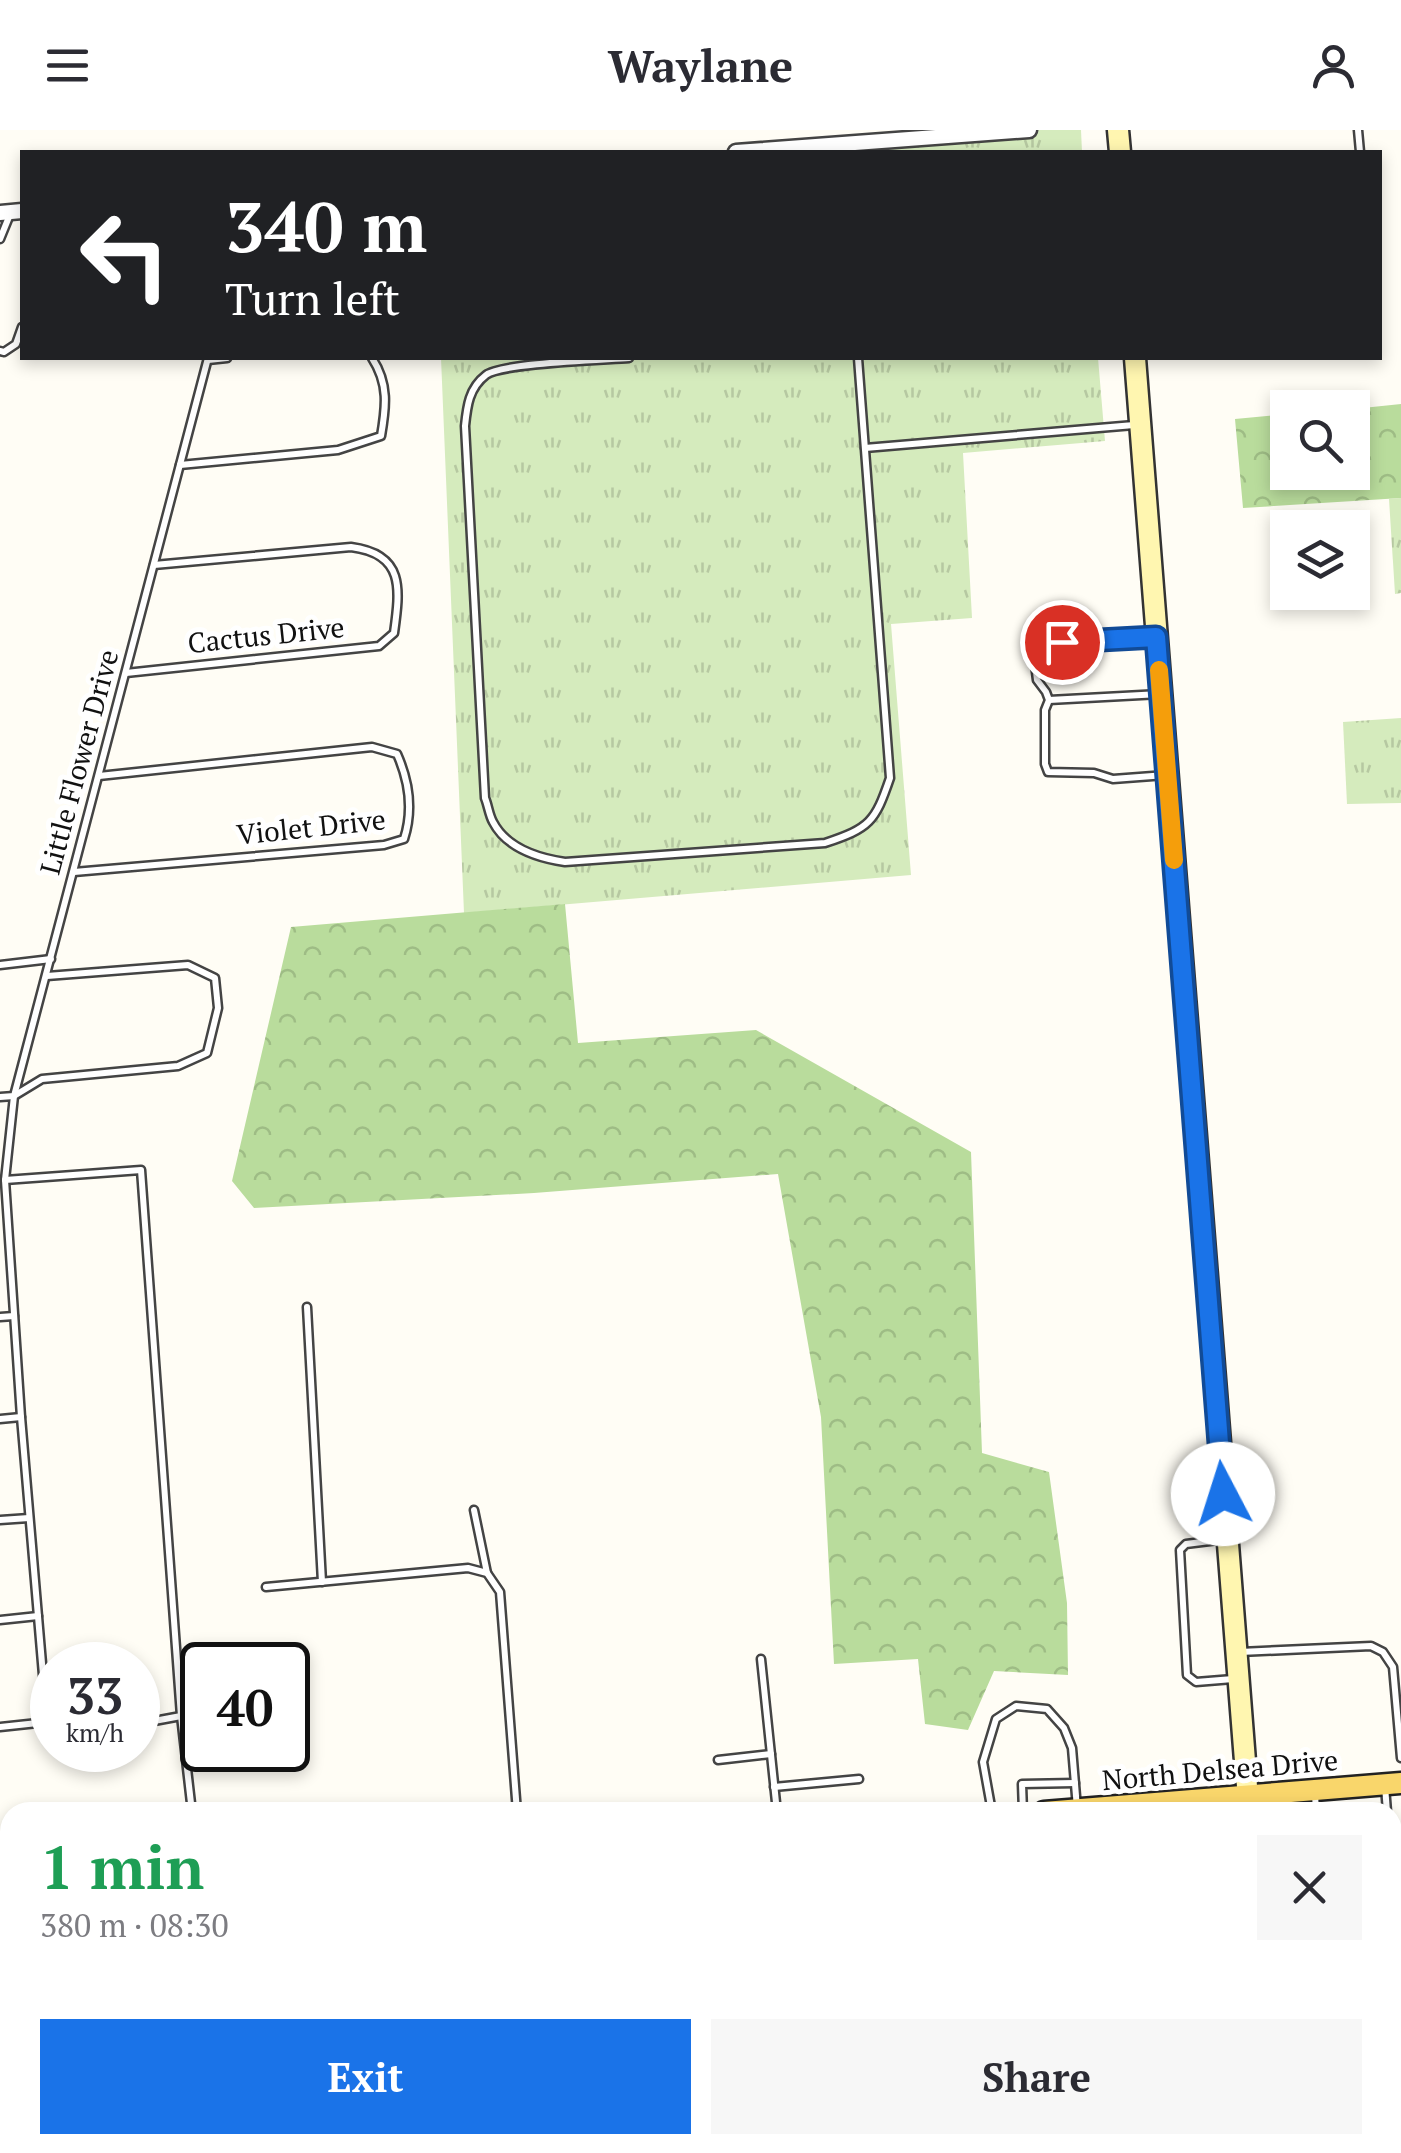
<!DOCTYPE html>
<meta charset="utf-8">
<style>
body{margin:0;font-family:"PT Serif",serif;background:#f7f7f7;color:#2b2b33;height:100vh;display:flex;flex-direction:column;font-size:38px;white-space:nowrap}
*{box-sizing:border-box;margin:0}
p{font-size:32px;color:#7c7c81}
.icon{flex:none;width:55px;height:55px;fill:none;stroke:currentColor;stroke-width:2;stroke-linecap:round;stroke-linejoin:round}
.map{position:relative;flex:1;overflow:hidden}
.sheet{position:absolute;left:0px;top:1672px;width:1402px;height:352px;display:flex;flex-direction:column;background:#fff;border-radius:30px 30px 0 0;box-shadow:0 5px 15px #0003}
.sheet>*{flex:none}
.banner{position:absolute;left:20px;top:20px;width:1362px;height:210px;border-radius:0px;box-shadow:0 5px 15px #0003;background:#202124;color:#fff;overflow:hidden}
.controls{position:absolute;left:1270px;top:260px;display:grid;gap:20px}
.controls a{display:grid;place-items:center;width:100px;height:100px;border-radius:0px;background:#fff;box-shadow:0 5px 15px #0003;font-size:50px}
.speed{position:absolute;left:30px;top:1512px;display:flex;gap:20px;font-size:50px;font-weight:700;text-align:center}
.speed>*{display:grid;place-content:center;width:130px;height:130px;border-radius:50%;background:#fff;box-shadow:0 5px 15px #0003;line-height:1}
.speed small{font-size:25px;font-weight:400}
.speed .limit{border:5px solid #111;border-radius:15px;background:#fff;color:#111}
.pin{position:absolute;display:grid;place-items:center;width:85px;height:85px;color:#fff;margin:-42px;border:5px solid #fff;border-radius:50%;box-shadow:0 2px 10px #0007}
.me{position:absolute;width:110px;margin:-55px;rotate:355deg;stroke-linejoin:round;filter:drop-shadow(0 0 8px #0008)}
.turn{display:flex;align-items:center;gap:35px;height:210px;padding:0 40px;font-size:45px}
.turn .icon{width:130px;height:130px;stroke-width:2.5}
.turn b{display:block;font-size:70px;line-height:85px}
.round{display:grid;place-items:center;flex:none;width:105px;height:105px;border-radius:0px;background:#f7f7f7}
.summary{display:flex;align-items:center;justify-content:space-between;height:170px;padding:0 40px}
h1{font-size:60px;font-weight:700;line-height:75px;color:#1e9e55}
.button{display:flex;gap:20px;margin-top:auto;padding:20px 40px}
.button a{flex:1;height:115px;border-radius:0px;background:#1a73e8;color:#fff;font-size:40px;font-weight:700;line-height:115px;text-align:center}
.button a+a{background:#f7f7f7;color:#2b2b33}
header{display:flex;justify-content:space-between;align-items:center;height:130px;padding:0 40px;background:#fff;font-size:45px;font-weight:700}
.map>svg:first-child{display:block}
.grass{fill:url(#grass-tufts)}
.forest{fill:url(#forest-crowns)}
.lines{fill:none;stroke-linecap:round;stroke-linejoin:round}
.lane-casing{stroke:#444;stroke-width:11}
.street-casing{stroke:#444;stroke-width:19}
.secondary-casing{stroke:#333;stroke-width:25}
.primary-casing{stroke:#222;stroke-width:25}
.lane{stroke:#fff;stroke-width:6}
.street{stroke:#fff;stroke-width:14}
.secondary{stroke:#fff6b0;stroke-width:20}
.primary{stroke:#f9d66b;stroke-width:20}
.route-casing{stroke:#114b97;stroke-width:25}
.route{stroke:#1a73e8;stroke-width:18}
.slow{stroke:#f59e0b;stroke-width:18}
.labels{text-anchor:middle;stroke-width:10;stroke-linejoin:round;paint-order:stroke}
.street-label{font-size:28px;fill:#111;stroke:#fff}
</style>
<header><svg class="icon" aria-label="menu" viewBox="0 0 24 24"><path d="M4 6h16M4 12h16M4 18h16"/></svg>Waylane<svg class="icon" aria-label="person" viewBox="0 0 24 24"><circle cx="12" cy="8" r="4"/><path d="M4 21q1-7 8-7t8 7"/></svg></header>
<div class="map">
<svg width="1401" height="2023" viewBox="0 0 1401 2023">
<defs>
<pattern id="grass-tufts" width="24" height="20" patternUnits="userSpaceOnUse" patternTransform="scale(2.5)"><rect width="24" height="20" fill="#d5ebbd"/><path d="M3 7l-1-3M5 7V3M7 7l1-3M15 17l-1-3M17 17v-4M19 17l1-3" fill="none" stroke="#b6c8a1"/></pattern>
<pattern id="forest-crowns" width="20" height="18" patternUnits="userSpaceOnUse" patternTransform="scale(2.5)"><rect width="20" height="18" fill="#b9dc9c"/><path d="M2 6a3 3 0 1 1 6 0M12 15a3 3 0 1 1 6 0" fill="none" stroke="#9ebc85"/></pattern>
</defs>
<rect width="100%" height="100%" fill="#fffdf5"/>
<!-- grass -->
<g class="grass">
<polygon points="1002,0 1081,0 1082,22 746,22"/>
<polygon points="441,228 1098,228 1105,311 963,323 972,488 891,494 911,745 464,783"/>
<polygon points="1401,368 1401,463 1395,464 1389,369"/>
<polygon points="1401,588 1401,673 1347,674 1343,592"/>
</g>
<!-- forest -->
<g class="forest">
<polygon points="1401,274 1401,368 1243,378 1235,289 1287,284 1288,342 1352,342 1353,279"/>
<polygon points="565,774 578,913 756,900 971,1022 982,1323 1049,1342 1067,1473 1068,1545 994,1541 968,1600 925,1594 918,1529 834,1534 821,1287 778,1044 534,1063 254,1078 232,1051 291,797"/>
<polygon points="986,2015 1237,2015 1238,2023 984,2023"/>
</g>
<g class="lines">
<defs>
<g id="lane">
<polyline points="1358,0 1360,22"/>
<polyline points="0,109 11,82"/>
<polyline points="0,221 4,222 16,214 22,197"/>
<path d="M629,228C603,230 501,233 486,245C469,258 467,276 465,296L485,668C488,675 489,685 493,692C507,719 538,728 565,732L825,713C870,698 875,692 890,648L858,228"/>
<polyline points="208,230 227,228"/>
<polyline points="865,318 1134,295"/>
<path d="M180,335L338,320L381,306C386,277 389,254 372,228"/>
<path d="M1152,507L1062,512C1051,515 1042,516 1034,526L1037,550L1046,562L1049,570L1045,580V634L1048,642L1094,643L1113,649L1166,645"/>
<path d="M126,543L379,516L394,503C400,459 405,424 351,417L154,435"/>
<polyline points="1049,570 1160,564"/>
<path d="M74,742L384,715L404,709C413,681 409,651 397,624L372,617L99,646"/>
<polyline points="0,835 51,829"/>
<polyline points="0,967 14,966 42,949 178,936 207,923 218,878 215,848 188,835 47,846"/>
<polyline points="5,1050 141,1040 181,1586 192,1682"/>
<polyline points="307,1177 322,1452"/>
<polyline points="0,1187 14,1186"/>
<polyline points="0,1289 21,1287"/>
<polyline points="474,1380 487,1443"/>
<polyline points="0,1390 29,1388"/>
<polyline points="1226,1409 1186,1414 1180,1420 1187,1545 1196,1552 1233,1549"/>
<polyline points="266,1457 468,1438 487,1443 500,1462 517,1682"/>
<polyline points="0,1490 38,1486"/>
<polyline points="1240,1522 1371,1516 1383,1522 1393,1537 1401,1628"/>
<polyline points="761,1529 777,1682"/>
<polyline points="138,1594 181,1586"/>
<polyline points="52,1595 47,1592 21,1287 5,1050 14,966 208,228"/>
<polyline points="0,1597 47,1592"/>
<polyline points="718,1630 771,1624"/>
<polyline points="1385,1656 1387,1682"/>
<polyline points="774,1657 859,1649"/>
<polyline points="1315,1664 1316,1682"/>
<polyline points="992,1682 983,1632 996,1589 1016,1576 1047,1579 1064,1598 1072,1618 1077,1678"/>
<polyline points="1023,1682 1022,1654 1075,1653"/>
<polyline points="747,2015 748,2023"/>
</g>
<g id="street">
<polyline points="736,22 1029,0"/>
<polyline points="0,83 22,81"/>
</g>
<g id="secondary">
<polyline points="1118,0 1120,22"/>
<polyline points="1135,228 1249,1682"/>
<polyline points="1265,2015 1265,2023"/>
</g>
<g id="primary">
<polyline points="1044,1682 1401,1653"/>
<polyline points="0,1765 10,1765"/>
</g>
</defs>
<!-- lane casing -->
<use href="#lane" class="lane-casing"/>
<!-- street casing -->
<use href="#street" class="street-casing"/>
<!-- secondary casing -->
<use href="#secondary" class="secondary-casing"/>
<!-- primary casing -->
<use href="#primary" class="primary-casing"/>
<!-- lane -->
<use href="#lane" class="lane"/>
<!-- street -->
<use href="#street" class="street"/>
<!-- secondary -->
<use href="#secondary" class="secondary"/>
<!-- primary -->
<use href="#primary" class="primary"/>
</g>
<g class="lines">
<defs>
<polyline id="route" points="1062,512 1156,507 1223,1364"/>
</defs>
<!-- route casing -->
<use href="#route" class="route-casing"/>
<!-- route -->
<use href="#route" class="route"/>
<!-- slow -->
<polyline class="slow" points="1159,540 1174,730"/>
</g>
<g class="labels">
<!-- street labels -->
<g class="street-label">
<text transform="translate(266 505) rotate(-6)" y="10">Cactus Drive</text>
<text transform="translate(79 632) rotate(-75)" y="10">Little Flower Drive</text>
<text transform="translate(311 697) rotate(-6)" y="10">Violet Drive</text>
<text transform="translate(1220 1640) rotate(-5)" y="10">North Delsea Drive</text>
</g>
</g>
</svg>
<div class="controls">
<a><svg class="icon" aria-label="search" viewBox="0 0 24 24"><circle cx="10" cy="10" r="6"/><path d="M15 15l6 6"/></svg></a>
<a><svg class="icon" aria-label="layers" viewBox="0 0 24 24"><path d="M12 4l9 5-9 5-9-5zM3 14l9 5 9-5"/></svg></a>
</div>
<div class="speed"><div>33<small>km/h</small></div><div class="limit">40</div></div>
<div class="pin" style="left:1062px;top:512px;background:#d93025"><svg class="icon" aria-label="arrive" viewBox="0 0 24 24"><path d="M6 21V4h12l-3 4 3 4H6"/></svg></div>
<svg class="me" style="left:1223px;top:1364px" viewBox="-20 -20 40 40"><circle r="19" fill="#fff"/><path d="M0-13L10 11 0 6-10 11z" fill="#1a73e8"/></svg>
<div class="banner">
<div class="turn"><svg class="icon" aria-label="left" viewBox="0 0 24 24"><path d="M17 20v-9H6M10 6l-5 5 5 5"/></svg><div><b>340 m</b>Turn left</div></div>
</div>
<section class="sheet">
<div class="summary"><div><h1>1 min</h1><p>380 m · 08:30</p></div><a class="round"><svg class="icon" aria-label="close" viewBox="0 0 24 24"><path d="M6 6l12 12M18 6L6 18"/></svg></a></div>
<div class="button"><a>Exit</a><a>Share</a></div>
</section>
</div>
